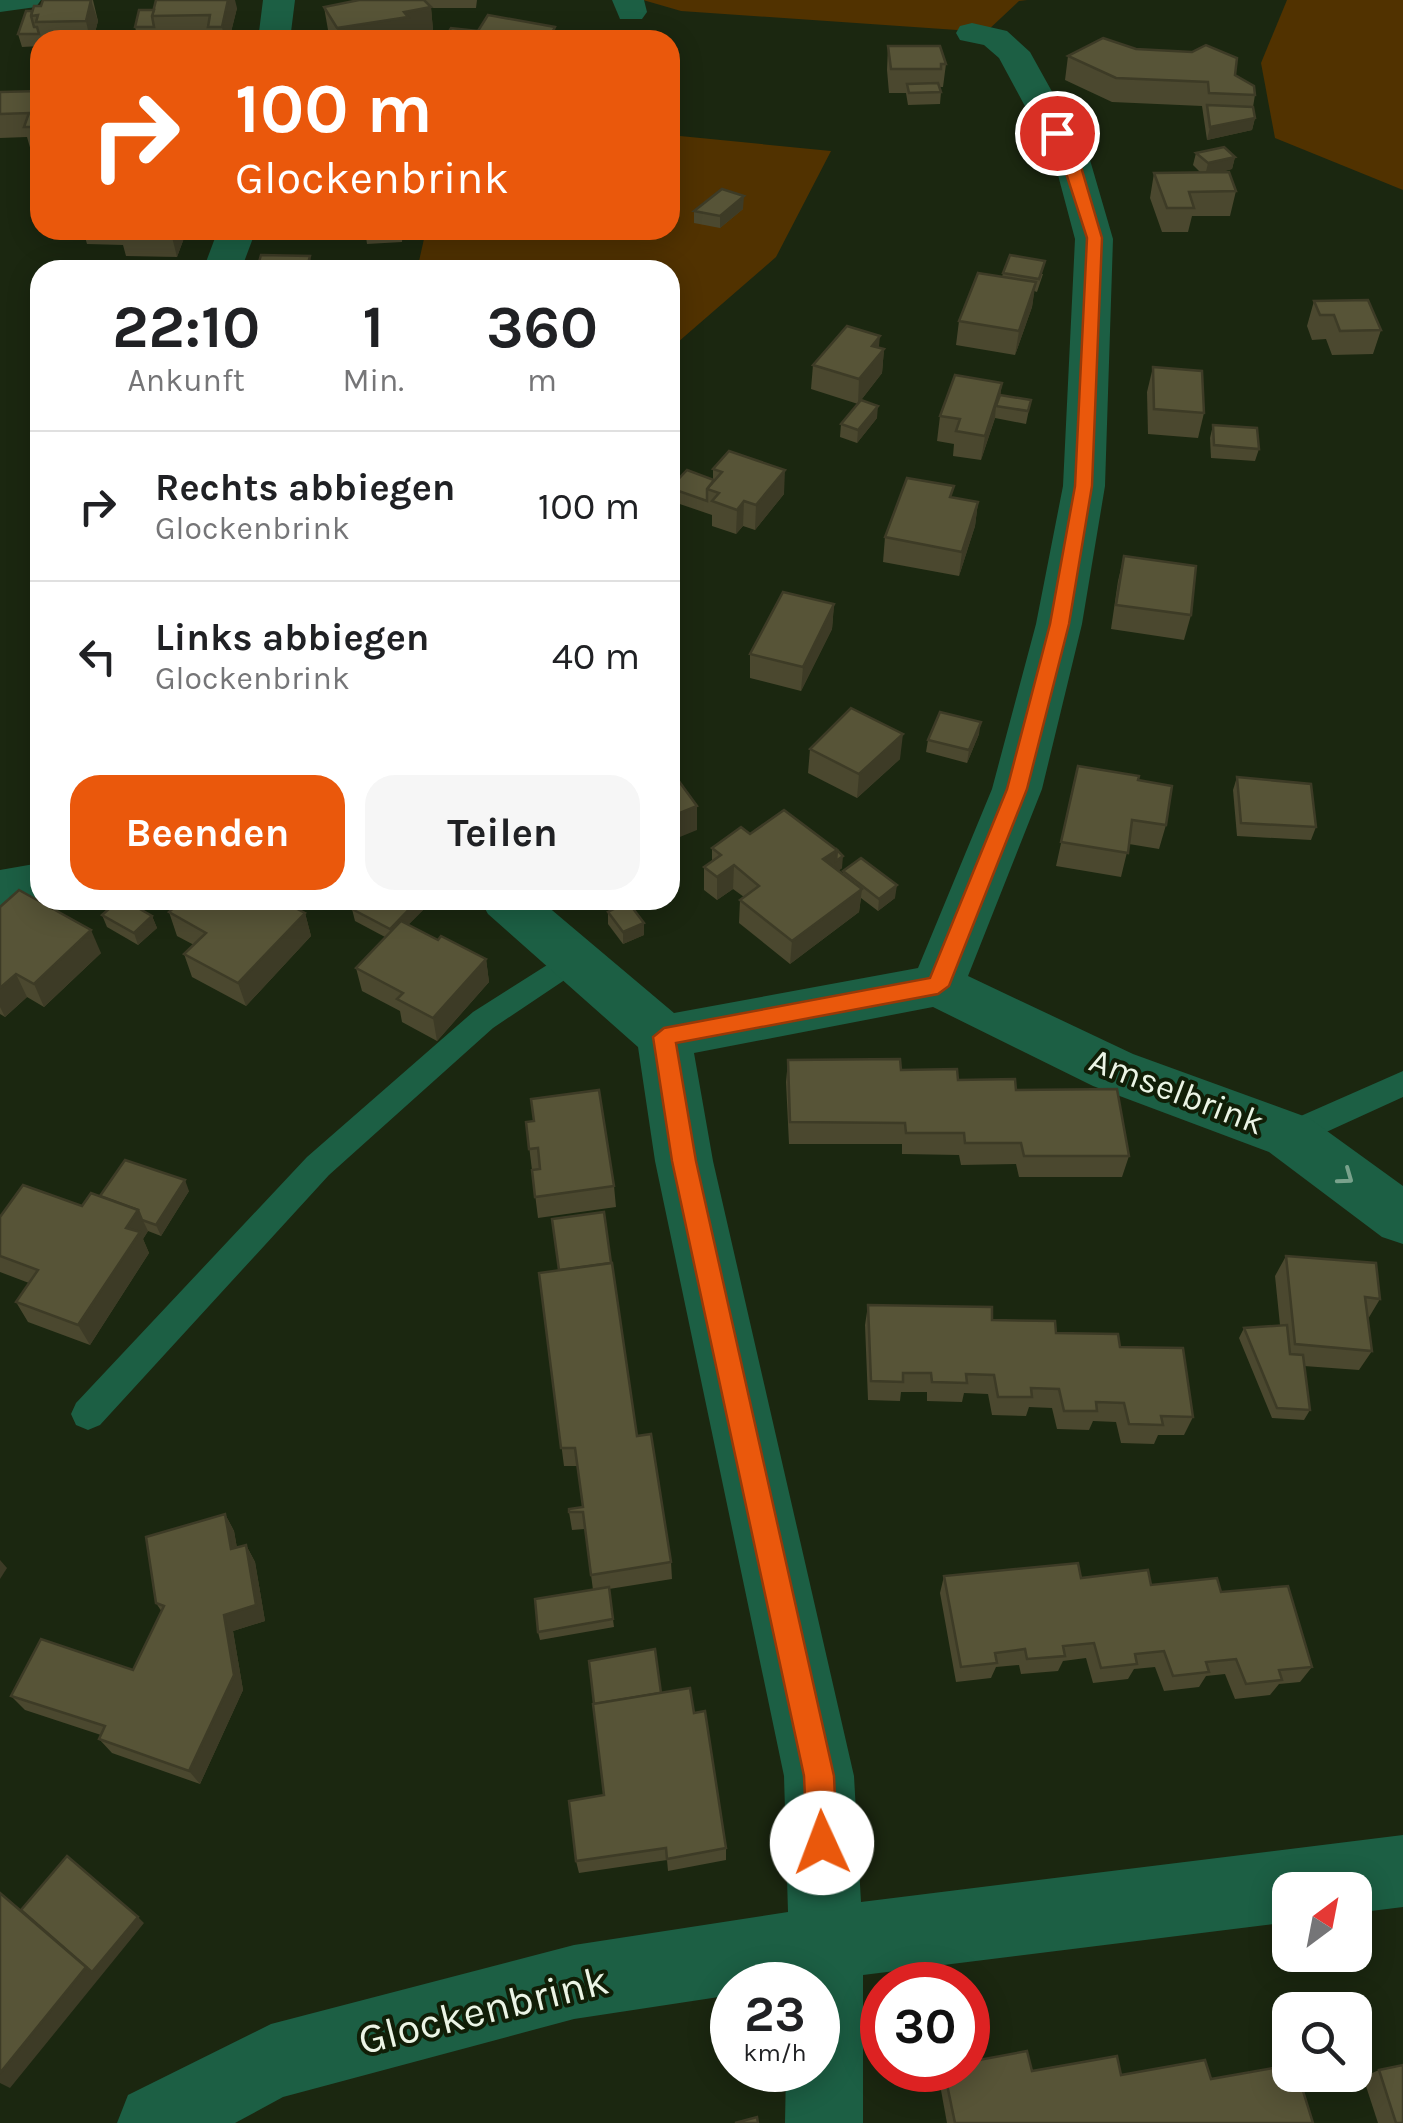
<!DOCTYPE html>
<html lang="de">
<style>
body{margin:0;font-family:Karla,sans-serif;background:#f6f6f6;color:#202124;height:100vh;display:flex;flex-direction:column;font-size:38px;white-space:nowrap}
*{box-sizing:border-box;margin:0}
p{font-size:32px;color:#757577}
.icon{flex:none;width:55px;height:55px;fill:none;stroke:currentColor;stroke-width:2;stroke-linecap:round;stroke-linejoin:round}
.map{position:relative;flex:1;overflow:hidden}
.panel{position:absolute;left:30px;top:260px;width:650px;height:650px;display:flex;flex-direction:column;background:#fff;border-radius:30px;box-shadow:0 5px 25px #0003}
.panel>*{flex:none}
.guide{position:absolute;left:30px;top:30px;width:650px;height:210px;border-radius:30px;box-shadow:0 5px 25px #0003;background:#ea580c;color:#fff;overflow:hidden}
.needle{width:65px;rotate:32deg}
.controls{position:absolute;left:1272px;top:1872px;display:grid;gap:20px}
.controls a{display:grid;place-items:center;width:100px;height:100px;border-radius:20px;background:#fff;box-shadow:0 5px 25px #0003;font-size:50px}
.speed{position:absolute;left:710px;top:1962px;display:flex;gap:20px;font-size:50px;font-weight:700;text-align:center}
.speed>*{display:grid;place-content:center;width:130px;height:130px;border-radius:50%;background:#fff;box-shadow:0 5px 25px #0003;line-height:1}
.speed small{font-size:25px;font-weight:400}
.speed .limit{border:15px solid #d22;background:#fff;color:#111}
.pin{position:absolute;display:grid;place-items:center;width:85px;height:85px;color:#fff;margin:-42px;border:5px solid #fff;border-radius:50%;box-shadow:0 2px 10px #0007}
.me{position:absolute;width:110px;margin:-55px;rotate:358deg;stroke-linejoin:round;filter:drop-shadow(0 0 8px #0008)}
.turn{display:flex;align-items:center;gap:35px;height:210px;padding:0 40px;font-size:45px}
.turn .icon{width:130px;height:130px;stroke-width:2.5}
.turn b{display:block;font-size:70px;line-height:85px}
.eta{display:flex;justify-content:space-evenly;align-items:center;height:170px;text-align:center}
.eta b{font-size:60px;font-weight:700;line-height:70px}
.cta{display:flex;gap:20px;margin-top:auto;padding:20px 40px}
.cta a{flex:1;height:115px;border-radius:30px;background:#ea580c;color:#fff;font-size:40px;font-weight:700;line-height:115px;text-align:center}
.cta a+a{background:#f6f6f6;color:#202124}
ul{padding:0;list-style:none}
li{display:flex;align-items:center;gap:30px;height:150px;padding:0 40px;border-top:2px solid #e0e0e0}
li div{flex:1}
li b{display:block;font-size:38px}
li em{font-style:normal}
.map>svg:first-child{display:block}
.green{fill:#513200}
.lines{fill:none;stroke-linecap:round;stroke-linejoin:round}
.service{fill:#1c5f44;fill-rule:evenodd}
.minor{fill:#1c5f44;fill-rule:evenodd}
.wall{fill:#4b482f}
.shaded-wall{fill:#3d3b26}
.building{fill:#575437;stroke:#3d3b26;stroke-width:2.5}
.oneway{stroke:#79a28c}
.route{fill:#ea580c;stroke:#983908;stroke-width:2.5}
.labels{text-anchor:middle;stroke-width:8;stroke-linejoin:round;paint-order:stroke}
.street-label{font-size:35px;fill:#ebf4e5;stroke:#111e07}
.near-street-label{font-size:42px;fill:#ebf4e5;stroke:#111e07}
</style>
<div class="map">
<svg width="1403" height="2123" viewBox="0 0 1403 2123">
<rect width="100%" height="100%" fill="#1b2710"/>
<!-- green -->
<g class="green">
<polygon points="643,0 1027,0 1019,1 986,32 681,11"/>
<polygon points="1287,0 1403,0 1403,190 1275,138 1261,63"/>
<polygon points="670,135 831,151 776,257 670,349 670,270 417,270 426,230 670,230"/>
</g>
<g class="lines">
<!-- service -->
<g class="service">
<polygon points="574,948 584,951 588,959 584,967 493,1028 329,1175 100,1425 88,1430 76,1425 71,1414 76,1403 307,1157 473,1012"/>
<polygon points="1403,1071 1403,1097 1300,1144 1289,1148 1278,1144 1274,1135 1278,1126"/>
</g>
<!-- minor -->
<g class="minor">
<polygon points="0,0 41,0 36,7 0,12"/>
<polygon points="263,0 295,0 290,40 258,40"/>
<polygon points="612,0 644,0 647,12 642,19 620,19"/>
<polygon points="972,23 1007,31 1030,52 1090,160 1113,239 1105,486 1082,624 1042,789 968,976 1133,1054 1309,1118 1403,1186 1403,1244 1382,1237 1269,1152 1093,1086 933,1007 694,1053 713,1161 854,1776 861,1902 1403,1835 1403,1907 1355,1913 1355,1890 1290,1890 1290,1922 863,1975 863,2123 785,2123 786,2070 818,2070 818,1985 732,1985 732,1995 574,2019 283,2097 235,2123 117,2123 128,2095 271,2024 574,1945 788,1912 784,1776 655,1161 638,1047 488,914 480,900 540,900 674,1013 918,968 992,789 1036,624 1063,486 1075,239 1054,160 999,58 984,45 960,40 956,33 960,26"/>
<polygon points="218,230 256,230 241,270 203,270"/>
<polygon points="40,863 40,900 44,900 0,908 0,870"/>
</g>
</g>
<!-- wall -->
<g class="wall">
<polygon points="43,0 93,0 98,21 93,40 40,40 40,46 22,47 18,34 32,11 41,6"/>
<polygon points="357,0 477,0 476,8 431,8 433,30 410,35 410,40 334,40 328,30 324,7"/>
<polygon points="237,8 229,40 211,40 210,38 138,39 135,27 139,10"/>
<polygon points="451,28 556,40 444,40"/>
<polygon points="888,46 946,64 943,87 940,87 941,92 940,104 908,105 906,93 889,93 887,70"/>
<polygon points="1136,49 1235,75 1255,95 1253,107 1255,118 1252,130 1207,140 1202,106 1112,102 1065,80 1068,56"/>
<polygon points="40,91 40,151 31,151 27,137 0,138 0,92"/>
<polygon points="1196,153 1235,157 1232,169 1220,172 1236,191 1230,216 1192,216 1188,232 1162,232 1150,198 1154,173 1201,173 1193,165"/>
<polygon points="743,209 720,228 694,223 694,211"/>
<polygon points="83,230 187,230 177,257 126,256 123,245 87,244"/>
<polygon points="365,230 403,230 402,242 367,244"/>
<polygon points="1003,273 1043,274 1037,292 1034,291 1032,307 1015,355 956,345 959,321 1002,277"/>
<polygon points="1314,301 1381,330 1373,354 1332,355 1326,339 1312,340 1307,326"/>
<polygon points="879,347 884,349 882,373 858,404 811,389 813,365"/>
<polygon points="1153,367 1204,413 1198,438 1148,434 1147,392"/>
<polygon points="1002,383 1000,395 1031,400 1026,424 995,418 981,460 953,456 954,444 937,441 940,416"/>
<polygon points="877,418 857,443 840,437 841,424"/>
<polygon points="1213,425 1259,449 1255,461 1211,458 1210,438"/>
<polygon points="713,469 784,494 755,530 743,526 736,534 712,526 712,515 671,501 670,488 713,480"/>
<polygon points="952,497 978,502 975,526 959,576 883,562 885,537"/>
<polygon points="1124,556 1191,615 1184,640 1111,629 1118,581"/>
<polygon points="834,604 832,629 801,691 750,678 750,654"/>
<polygon points="979,734 967,763 926,752 928,740"/>
<polygon points="810,749 900,759 857,798 808,773"/>
<polygon points="1078,766 1138,780 1166,825 1159,849 1129,844 1121,877 1056,866"/>
<polygon points="1237,777 1316,827 1311,840 1237,836 1233,790"/>
<polygon points="750,834 842,868 838,871 843,874 843,871 895,898 878,911 861,898 859,912 790,964 739,923 740,900 744,897 733,889 717,900 704,890 704,867 712,861 712,848"/>
<polygon points="182,900 283,900 284,902 305,913 311,936 246,1006 192,977 184,954 194,945 177,936 169,912"/>
<polygon points="433,900 408,925 438,940 486,959 489,982 437,1041 402,1022 400,1011 362,991 356,968 385,937 355,921 352,909"/>
<polygon points="0,907 101,953 44,1007 27,997 5,1017 0,1014"/>
<polygon points="608,912 644,935 623,944 608,924"/>
<polygon points="102,915 152,916 157,928 138,945 107,927"/>
<polygon points="788,1060 958,1080 1016,1090 1129,1156 1122,1177 1019,1177 1016,1164 961,1165 959,1155 902,1154 902,1144 789,1144 786,1082"/>
<polygon points="526,1122 614,1186 616,1207 538,1218"/>
<polygon points="189,1191 161,1236 148,1231 143,1239 149,1253 90,1345 28,1322 16,1302 29,1283 0,1272 0,1217 82,1206 100,1196"/>
<polygon points="1286,1256 1380,1299 1368,1319 1372,1351 1359,1370 1304,1366 1310,1410 1304,1420 1272,1418 1239,1338 1244,1328 1280,1325 1275,1276"/>
<polygon points="539,1273 637,1436 671,1562 672,1579 609,1589 614,1627 540,1640 538,1632 593,1590 585,1529 572,1530 569,1512 583,1507 577,1466 564,1466"/>
<polygon points="868,1305 992,1320 1120,1347 1193,1417 1184,1435 1158,1435 1154,1444 1121,1443 1116,1422 1093,1421 1089,1430 1057,1429 1052,1408 1029,1407 1026,1416 992,1415 988,1394 964,1393 962,1402 927,1401 927,1392 901,1392 900,1401 868,1400 865,1325"/>
<polygon points="225,1514 234,1531 237,1548 246,1545 255,1562 265,1621 233,1631 243,1690 200,1784 112,1753 99,1739 101,1735 25,1710 11,1696 133,1670 162,1612 156,1603"/>
<polygon points="944,1576 1081,1578 1221,1592 1312,1667 1300,1682 1279,1684 1270,1695 1235,1699 1225,1674 1206,1676 1199,1687 1164,1691 1155,1667 1134,1669 1128,1679 1093,1683 1086,1658 1063,1661 1058,1671 1021,1674 1019,1665 996,1667 991,1678 956,1682 940,1593"/>
<polygon points="661,1693 694,1713 726,1848 726,1860 668,1871 667,1860 579,1873 576,1861 604,1795"/>
<polygon points="940,2070 1032,2071 1211,2079 1313,2123 947,2123 938,2074"/>
<polygon points="1379,2070 1403,2123 1378,2123 1363,2077"/>
</g>
<!-- shaded-wall -->
<g class="shaded-wall">
<polygon points="91,0 98,21 93,40 90,40 86,21"/>
<polygon points="228,0 235,0 237,8 229,40 225,40 222,27"/>
<polygon points="431,7 433,30 410,35 410,40 339,40 337,28"/>
<polygon points="555,27 556,40 548,40"/>
<polygon points="676,54 676,78 670,87 670,63"/>
<polygon points="1255,118 1252,130 1207,140 1210,127"/>
<polygon points="1235,157 1232,169 1205,176 1208,163"/>
<polygon points="744,196 743,209 720,228 720,216"/>
<polygon points="172,230 187,230 177,257 171,233"/>
<polygon points="310,256 312,268 312,270 306,270"/>
<polygon points="1036,282 1032,307 1015,355 1019,331"/>
<polygon points="880,336 878,356 884,349 882,373 858,404 859,379 872,346"/>
<polygon points="1002,383 999,406 996,406 995,418 981,460 985,436"/>
<polygon points="878,406 877,418 857,443 858,430"/>
<polygon points="785,470 784,494 755,530 756,505"/>
<polygon points="744,501 743,526 736,534 737,510"/>
<polygon points="978,502 975,526 959,576 962,552"/>
<polygon points="834,604 832,629 801,691 803,667"/>
<polygon points="981,722 979,734 967,763 969,750"/>
<polygon points="903,734 900,759 857,798 859,774"/>
<polygon points="697,806 697,830 670,841 670,817"/>
<polygon points="837,850 843,856 842,868 822,883 823,859"/>
<polygon points="734,865 733,889 717,900 717,877"/>
<polygon points="897,885 895,898 878,911 879,899"/>
<polygon points="862,889 859,912 790,964 792,941"/>
<polygon points="418,900 433,900 392,941 390,929"/>
<polygon points="305,913 311,936 246,1006 238,983"/>
<polygon points="152,916 157,928 138,945 134,933"/>
<polygon points="644,923 644,935 623,944 623,932"/>
<polygon points="91,930 101,953 44,1007 34,984"/>
<polygon points="486,959 489,982 437,1041 433,1018"/>
<polygon points="16,974 27,997 5,1017 0,1007 0,988"/>
<polygon points="185,1180 189,1191 161,1236 156,1225"/>
<polygon points="138,1210 148,1231 143,1239 149,1253 90,1345 78,1325 126,1228"/>
<polygon points="225,1514 234,1531 240,1566 231,1549"/>
<polygon points="246,1545 255,1562 265,1621 233,1631 243,1690 200,1784 189,1771 224,1615"/>
<polygon points="0,1560 7,1568 0,1579"/>
<polygon points="0,1892 93,1971 138,1917 144,1923 10,2088 0,2083"/>
</g>
<!-- building -->
<g class="building">
<polygon points="43,0 91,0 86,21 36,22 38,15 31,16 34,6 41,6"/>
<polygon points="156,0 228,0 222,27 208,27 210,15 152,16"/>
<polygon points="359,0 424,0 431,7 404,12 408,17 337,28 324,7"/>
<polygon points="139,10 154,10 152,16 154,27 135,27"/>
<polygon points="26,11 32,11 31,16 34,27 37,27 39,34 18,34"/>
<polygon points="488,15 555,27 548,40 529,40 494,35 491,40 444,40 451,28 478,31"/>
<polygon points="1103,38 1136,49 1192,52 1206,45 1237,58 1235,75 1254,86 1255,95 1209,93 1208,82 1116,78 1068,56"/>
<polygon points="888,46 940,46 946,64 941,64 941,69 891,69"/>
<polygon points="938,83 941,92 909,93 907,84"/>
<polygon points="40,91 40,127 24,127 29,113 0,114 0,92"/>
<polygon points="1207,105 1253,107 1255,118 1210,127"/>
<polygon points="1224,147 1235,157 1208,163 1196,153"/>
<polygon points="1229,172 1236,191 1189,192 1194,208 1167,208 1154,173"/>
<polygon points="722,189 744,196 720,216 694,211"/>
<polygon points="120,230 172,230 171,233 119,232"/>
<polygon points="261,255 310,256 306,270 257,269"/>
<polygon points="1010,255 1045,261 1039,279 1003,273"/>
<polygon points="978,273 1036,282 1019,331 959,321"/>
<polygon points="1368,300 1381,330 1340,331 1334,315 1320,315 1314,301"/>
<polygon points="847,326 880,336 872,346 884,349 859,379 813,365"/>
<polygon points="1153,367 1202,371 1204,413 1154,409"/>
<polygon points="955,375 1002,383 985,436 956,431 960,419 940,416"/>
<polygon points="1000,395 1031,400 1028,411 996,406"/>
<polygon points="861,400 878,406 858,430 841,424"/>
<polygon points="1213,425 1257,428 1259,449 1214,445"/>
<polygon points="729,451 785,470 756,505 744,501 737,510 712,501 719,493 707,489 722,472 713,469"/>
<polygon points="687,470 714,480 707,489 707,501 670,488"/>
<polygon points="907,478 954,486 950,497 978,502 962,552 885,537"/>
<polygon points="1124,556 1196,566 1191,615 1116,605"/>
<polygon points="783,592 834,604 803,667 750,654"/>
<polygon points="851,708 903,734 859,774 810,749"/>
<polygon points="940,712 981,722 969,750 928,740"/>
<polygon points="1078,766 1139,776 1138,780 1172,786 1166,825 1132,820 1128,853 1061,842"/>
<polygon points="670,769 697,806 670,817"/>
<polygon points="1237,777 1311,784 1316,827 1241,823"/>
<polygon points="784,810 837,850 823,859 862,889 792,941 740,900 759,886 734,865 717,877 704,867 721,855 712,848 741,827 750,834"/>
<polygon points="837,850 843,856 836,861"/>
<polygon points="861,858 897,885 879,899 843,871"/>
<polygon points="19,890 91,930 34,984 16,974 0,988 0,907"/>
<polygon points="119,900 124,900 152,916 134,933 102,915"/>
<polygon points="182,900 280,900 305,913 238,983 184,954 206,933 169,912"/>
<polygon points="361,900 418,900 390,929 352,909"/>
<polygon points="628,902 644,923 623,932 608,912"/>
<polygon points="401,921 438,940 441,936 486,959 433,1018 397,999 403,993 356,968"/>
<polygon points="900,1059 901,1070 957,1069 958,1080 1015,1079 1016,1090 1117,1089 1129,1156 1024,1156 1021,1143 965,1143 964,1133 906,1133 905,1123 790,1122 788,1060"/>
<polygon points="599,1090 614,1186 535,1197 532,1170 540,1169 538,1148 529,1149 526,1122 534,1121 531,1099"/>
<polygon points="125,1160 185,1180 156,1225 142,1220 138,1210 100,1196"/>
<polygon points="23,1185 82,1206 91,1193 138,1210 126,1228 140,1232 78,1325 16,1302 38,1270 0,1256 0,1217"/>
<polygon points="604,1212 611,1263 559,1270 552,1219"/>
<polygon points="1286,1256 1376,1263 1380,1299 1365,1297 1372,1351 1295,1344"/>
<polygon points="612,1263 637,1436 651,1434 671,1562 591,1575 583,1512 569,1512 569,1509 583,1507 575,1448 561,1448 539,1273"/>
<polygon points="868,1305 992,1307 992,1320 1055,1321 1056,1333 1118,1334 1120,1347 1183,1348 1193,1417 1161,1416 1163,1425 1129,1424 1124,1403 1096,1402 1097,1411 1064,1411 1059,1389 1031,1388 1032,1397 998,1397 994,1375 966,1374 967,1383 932,1382 931,1373 903,1373 903,1382 871,1381"/>
<polygon points="1287,1325 1290,1354 1303,1355 1310,1410 1277,1408 1244,1328"/>
<polygon points="225,1514 231,1549 246,1545 256,1605 224,1615 234,1675 189,1771 99,1739 105,1726 11,1696 41,1639 133,1670 164,1606 156,1603 146,1537"/>
<polygon points="1078,1563 1081,1578 1148,1570 1151,1585 1217,1578 1221,1592 1288,1586 1312,1667 1279,1670 1282,1680 1246,1684 1236,1659 1206,1662 1209,1672 1173,1676 1164,1651 1135,1654 1137,1664 1101,1668 1094,1643 1063,1646 1065,1656 1027,1659 1025,1649 995,1653 997,1663 961,1667 944,1576"/>
<polygon points="609,1587 613,1619 538,1632 535,1599"/>
<polygon points="655,1649 661,1693 594,1704 589,1661"/>
<polygon points="690,1688 694,1713 705,1711 726,1848 667,1859 666,1848 576,1861 569,1801 604,1795 593,1704"/>
<polygon points="67,1856 138,1917 92,1972 21,1910"/>
<polygon points="0,1893 86,1967 0,2073"/>
<polygon points="1027,2051 1032,2071 1117,2056 1121,2075 1205,2060 1211,2079 1290,2065 1290,2075 1298,2075 1313,2123 955,2123 944,2070 968,2070 968,2062"/>
<polygon points="1403,2065 1403,2123 1396,2123 1379,2070"/>
<polygon points="757,2117 758,2123 735,2123"/>
</g>
<!-- one-way arrows -->
<defs><path id="oneway-chevron" d="M-2-3.5L2.5 0L-2 3.5" fill="none" stroke-width="1.6" stroke-linecap="round" stroke-linejoin="round" transform="scale(2.5)"/></defs>
<use class="oneway" href="#oneway-chevron" transform="translate(1346 1177) rotate(36)"/>
<!-- route -->
<polygon class="route" points="1052,130 1062,130 1079,160 1102,238 1092,486 1069,624 1027,789 949,986 938,994 676,1043 696,1161 834,1776 837,1843 832,1854 822,1858 811,1854 807,1843 804,1776 672,1161 653,1037 664,1028 930,978 1007,789 1050,624 1075,486 1087,238"/>
<g class="labels">
<!-- street labels -->
<g class="street-label">
<text transform="translate(1177 1091) rotate(21)" y="12">Amselbrink</text>
</g>
<!-- near-street labels -->
<g class="near-street-label">
<text transform="translate(483 2009) rotate(-14)" y="15">Glockenbrink</text>
</g>
</g>
</svg>
<div class="controls">
<a><svg class="needle" viewBox="-14 -14 28 28"><path d="M0-13l5 13h-10z" fill="#e53935"/><path d="M0 13l5-13h-10z" fill="#757577"/></svg></a>
<a><svg class="icon" aria-label="search" viewBox="0 0 24 24"><circle cx="10" cy="10" r="6"/><path d="M15 15l6 6"/></svg></a>
</div>
<div class="speed"><div>23<small>km/h</small></div><div class="limit">30</div></div>
<div class="pin" style="left:1057px;top:133px;background:#d93025"><svg class="icon" aria-label="arrive" viewBox="0 0 24 24"><path d="M6 21V4h12l-3 4 3 4H6"/></svg></div>
<svg class="me" style="left:822px;top:1843px" viewBox="-20 -20 40 40"><circle r="19" fill="#fff"/><path d="M0-13L10 11 0 6-10 11z" fill="#ea580c"/></svg>
<div class="guide">
<div class="turn"><svg class="icon" aria-label="right" viewBox="0 0 24 24"><path d="M7 20v-9h11M14 6l5 5-5 5"/></svg><div><b>100 m</b>Glockenbrink</div></div>
</div>
<section class="panel">
<div class="eta">
<div><b>22:10</b><p>Ankunft</p></div>
<div><b>1</b><p>Min.</p></div>
<div><b>360</b><p>m</p></div>
</div>
<ul>
<li><svg class="icon" aria-label="right" viewBox="0 0 24 24"><path d="M7 20v-9h11M14 6l5 5-5 5"/></svg><div><b>Rechts abbiegen</b><p>Glockenbrink</p></div><em>100 m</em></li>
<li><svg class="icon" aria-label="left" viewBox="0 0 24 24"><path d="M17 20v-9H6M10 6l-5 5 5 5"/></svg><div><b>Links abbiegen</b><p>Glockenbrink</p></div><em>40 m</em></li>
</ul>
<div class="cta"><a>Beenden</a><a>Teilen</a></div>
</section>
</div>
